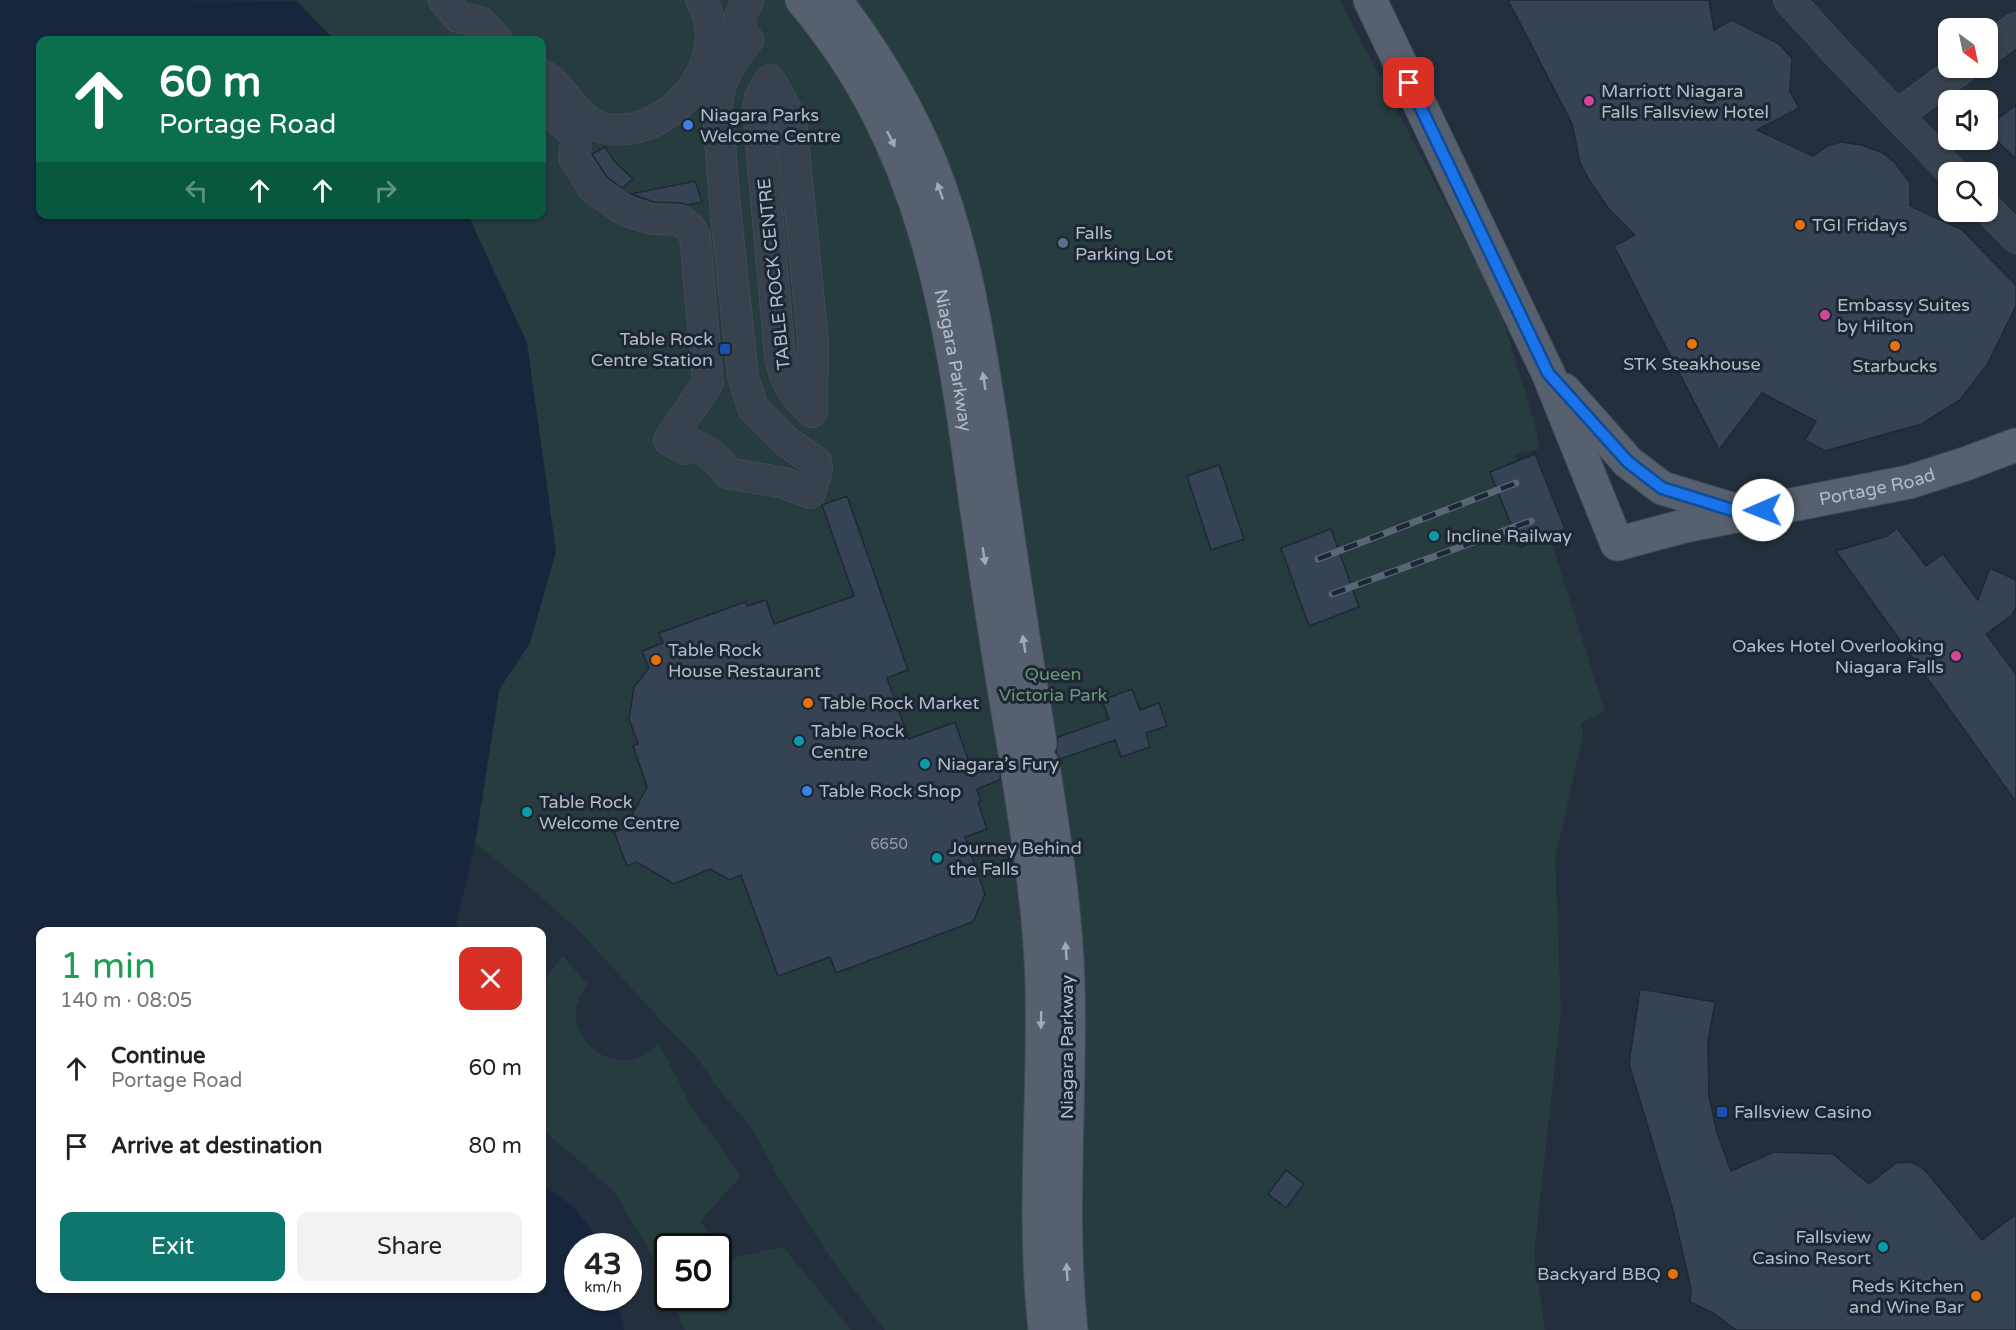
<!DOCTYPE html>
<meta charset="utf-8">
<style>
body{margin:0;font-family:"Varela Round",sans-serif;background:#f2f2f2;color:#222;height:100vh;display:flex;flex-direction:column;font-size:22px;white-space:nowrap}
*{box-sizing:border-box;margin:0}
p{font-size:20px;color:#767676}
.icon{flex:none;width:33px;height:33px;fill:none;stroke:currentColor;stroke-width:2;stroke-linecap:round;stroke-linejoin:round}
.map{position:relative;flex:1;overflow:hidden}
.side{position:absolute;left:36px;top:927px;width:510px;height:366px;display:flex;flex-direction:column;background:#fff;border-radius:12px;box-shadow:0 2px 4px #0004}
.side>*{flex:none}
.banner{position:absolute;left:36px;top:36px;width:510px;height:183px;border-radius:12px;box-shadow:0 2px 4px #0004;background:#0b6e4f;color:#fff;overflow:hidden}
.needle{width:39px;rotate:147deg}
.buttons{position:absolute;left:1938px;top:18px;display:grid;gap:12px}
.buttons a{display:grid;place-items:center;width:60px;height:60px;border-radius:12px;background:#fff;box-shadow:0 2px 4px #0004;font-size:30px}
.speed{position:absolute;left:564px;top:1233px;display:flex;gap:12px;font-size:30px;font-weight:700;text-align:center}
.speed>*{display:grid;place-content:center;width:78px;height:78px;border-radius:50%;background:#fff;box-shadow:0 2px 4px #0004;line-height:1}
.speed small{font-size:15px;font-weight:400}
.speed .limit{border:3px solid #111;border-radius:9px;background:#fff;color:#111}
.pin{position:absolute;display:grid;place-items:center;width:51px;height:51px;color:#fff;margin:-26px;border-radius:12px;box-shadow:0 3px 9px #0006}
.me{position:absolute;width:66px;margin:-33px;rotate:269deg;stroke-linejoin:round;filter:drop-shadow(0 0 4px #0008)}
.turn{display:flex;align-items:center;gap:21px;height:126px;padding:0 24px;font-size:27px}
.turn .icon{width:78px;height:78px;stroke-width:2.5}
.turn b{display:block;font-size:42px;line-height:51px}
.lanes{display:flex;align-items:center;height:57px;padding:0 24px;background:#0003;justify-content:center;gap:30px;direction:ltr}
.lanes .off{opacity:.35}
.round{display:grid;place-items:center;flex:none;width:63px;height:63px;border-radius:12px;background:#f2f2f2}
.summary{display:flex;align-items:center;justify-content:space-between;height:102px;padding:0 24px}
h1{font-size:36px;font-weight:600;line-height:45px;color:#1e9e55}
.button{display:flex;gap:12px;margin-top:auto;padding:12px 24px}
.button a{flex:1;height:69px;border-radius:12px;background:#0f766e;color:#fff;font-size:24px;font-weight:600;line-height:69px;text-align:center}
.button a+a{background:#f2f2f2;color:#222}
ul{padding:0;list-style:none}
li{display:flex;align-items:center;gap:18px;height:78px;padding:0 24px}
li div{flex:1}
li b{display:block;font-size:22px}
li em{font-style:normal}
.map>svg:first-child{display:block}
.green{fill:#263c3f}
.water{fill:#17263c}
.building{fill:#364354;stroke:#1f2835;stroke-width:1.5}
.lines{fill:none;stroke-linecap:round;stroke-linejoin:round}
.minor-casing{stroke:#414a57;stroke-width:32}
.major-casing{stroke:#414a57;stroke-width:35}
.minor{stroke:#38414e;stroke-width:30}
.major{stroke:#56606e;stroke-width:33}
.rail-casing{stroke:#5a6575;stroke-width:7}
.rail{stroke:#1d2633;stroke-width:4.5;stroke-dasharray:14;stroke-linecap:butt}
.oneway{fill:#a1aab7}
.route-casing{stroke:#114b97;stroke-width:15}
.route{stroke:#1a73e8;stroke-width:10}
.hotel-dot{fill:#d1479c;stroke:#1d2633;stroke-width:2}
.shop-dot{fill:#3f7fe0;stroke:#1d2633;stroke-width:2}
.food-dot{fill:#e8710a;stroke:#1d2633;stroke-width:2}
.service-dot{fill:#5c6f8a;stroke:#1d2633;stroke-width:2}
.transit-dot{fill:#1a4fb4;stroke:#1d2633;stroke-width:2}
.culture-dot{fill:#0f9aa8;stroke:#1d2633;stroke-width:2}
.labels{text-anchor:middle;stroke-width:6;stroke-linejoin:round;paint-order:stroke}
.number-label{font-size:15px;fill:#929caa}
.poi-label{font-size:18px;fill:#b4bcc9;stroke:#1d2633;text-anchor:start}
.street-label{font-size:18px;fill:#b4bcc9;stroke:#1d2633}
.park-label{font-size:18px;fill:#6b9a76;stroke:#1d2633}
</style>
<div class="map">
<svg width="2016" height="1330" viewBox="0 0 2016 1330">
<rect width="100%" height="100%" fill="#242f3e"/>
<!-- green -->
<g class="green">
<polygon points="295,0 1340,0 1499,306 1536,429 1539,449 1515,455 1553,547 1605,711 1581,723 1583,735 1555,859 1561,1009 1534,1255 1545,1330 885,1330 840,1272 779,1179 753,1129 719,1090 696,1056 667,1027 582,934 538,894 475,843 500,689 530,643 527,343 468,215 542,214 542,40 334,40"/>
<path d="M563,956L587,984C581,995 574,1007 576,1019C581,1050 616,1071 644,1055C649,1052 654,1047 659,1043L691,1106L741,1176L700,1221L717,1246H668L667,1292L649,1250L614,1191L549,1135L542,1126V983Z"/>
<polygon points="783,1247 851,1330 685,1330 670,1298 718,1298 719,1248 726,1259"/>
</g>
<!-- water -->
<polygon class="water" points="0,0 297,1 334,40 40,40 40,214 468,215 527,343 556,551 530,643 499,689 475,843 455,931 40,932 40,1288 542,1288 542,1185 573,1206 604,1246 578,1246 578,1298 616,1298 624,1330 0,1330"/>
<!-- building -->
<g class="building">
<polygon points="1508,0 1709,0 1714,30 1732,20 1779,44 1792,58 1790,91 1799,108 1757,130 1813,156 1829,145 1841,142 1862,145 1883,153 1895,163 1910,183 1910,206 1961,229 2016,285 2016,306 1987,365 1960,400 1922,424 1825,451 1805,440 1816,421 1762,393 1719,450 1614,246 1635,235 1608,208 1589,180 1580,163 1572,124"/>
<polygon points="2016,105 2016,159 1988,132 1988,126"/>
<polygon points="605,147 614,161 633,179 622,188 607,177 592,154"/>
<polygon points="695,181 702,202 687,205 681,203 654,202 631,194"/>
<polygon points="1535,454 1565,529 1520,547 1490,472"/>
<polygon points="1219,465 1244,539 1211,550 1187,476"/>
<polygon points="847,496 908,670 887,678 909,739 955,722 971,768 998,758 1002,765 1000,780 977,789 981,801 978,802 987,829 965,837 985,894 973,922 836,973 830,957 778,976 741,875 730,880 710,869 674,884 637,862 627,866 614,832 625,828 647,787 633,746 638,744 629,719 634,687 649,668 642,651 663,643 659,633 745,602 747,606 766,600 774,624 854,596 822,505"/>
<polygon points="1897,528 1926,566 1943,554 1978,600 1990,568 2016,580 2016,607 2012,615 1986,634 2016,674 2016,802 1836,551 1887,536"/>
<polygon points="1331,529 1359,607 1309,626 1281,548"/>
<polygon points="1132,689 1140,710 1159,703 1167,726 1146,733 1150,747 1121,757 1115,740 1060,759 1056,752 1058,737 1109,719 1102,700"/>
<polygon points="1640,989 1715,1002 1708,1042 1709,1096 1717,1133 1731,1171 1774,1152 1833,1154 1869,1184 1896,1163 1912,1162 1925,1170 1982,1240 2016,1214 2016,1330 1736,1330 1713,1313 1690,1302 1691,1289 1673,1210 1629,1064"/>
<polygon points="1286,1170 1304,1184 1286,1208 1268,1194"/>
</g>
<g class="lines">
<defs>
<g id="minor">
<polyline points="444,0 458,17 480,22 497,40"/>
<polyline points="1789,0 1842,58 1952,172"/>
<polyline points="1988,49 2016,28"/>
<path d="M542,75C565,87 576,122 603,128C669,142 736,60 701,0"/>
<path d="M770,80L791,118L813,342L812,412C794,396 784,380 780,356L758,110L760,97Z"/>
<path d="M542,106L577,135L574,158L594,189L624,210L651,219L680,220L689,227L695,236L708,383L669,440L686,449L694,445C710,452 718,460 728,473L784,483L810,493L817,470L816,462L787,442L753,408L743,376L725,206L717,102C721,77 732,59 748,40L741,38L740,16L748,0"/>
<polyline points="1897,115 1962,68"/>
<polyline points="1988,209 2016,238"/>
</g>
<g id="major">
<path id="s1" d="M802,0C926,146 950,314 975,497C987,582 1000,668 1015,752"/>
<path d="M835,0C873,50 907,105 931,164C967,254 980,351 995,447C1009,546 1024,645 1040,743"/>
<path id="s2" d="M1370,0L1548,373L1617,544L1684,526L1909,482L1965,464L2016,445"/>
<polyline points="1564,390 1628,462 1662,488 1741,512"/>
<path d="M1043,765C1054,837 1066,910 1068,983C1071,1099 1059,1214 1071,1330"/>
<path d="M1018,774C1029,843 1040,913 1042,983C1045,1099 1032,1214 1045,1330"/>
</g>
</defs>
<!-- minor casing -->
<use href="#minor" class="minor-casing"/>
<!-- major casing -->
<use href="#major" class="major-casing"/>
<!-- minor -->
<use href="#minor" class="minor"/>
<!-- major -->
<use href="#major" class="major"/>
<defs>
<g id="rail">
<polyline points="1318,559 1516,483"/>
<polyline points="1332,594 1531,521"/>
</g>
</defs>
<!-- rail casing -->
<use href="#rail" class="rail-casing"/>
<!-- rail -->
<use href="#rail" class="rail"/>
</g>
<!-- one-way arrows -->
<defs><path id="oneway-solid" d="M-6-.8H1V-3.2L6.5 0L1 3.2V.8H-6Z" transform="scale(1.5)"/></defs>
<g class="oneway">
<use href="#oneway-solid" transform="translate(891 139) rotate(64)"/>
<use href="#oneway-solid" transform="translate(940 191) rotate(-109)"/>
<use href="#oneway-solid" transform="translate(984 381) rotate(-99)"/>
<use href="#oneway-solid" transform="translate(984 556) rotate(81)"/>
<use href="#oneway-solid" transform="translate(1024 644) rotate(-99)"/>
<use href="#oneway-solid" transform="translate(1066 951) rotate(-94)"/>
<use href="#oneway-solid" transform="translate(1041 1020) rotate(91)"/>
<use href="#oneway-solid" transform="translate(1067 1272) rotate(-93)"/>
</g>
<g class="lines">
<defs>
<polyline id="route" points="1409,83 1548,373 1628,462 1662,488 1745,514 1763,510"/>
</defs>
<!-- route casing -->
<use href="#route" class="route-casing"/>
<!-- route -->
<use href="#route" class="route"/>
</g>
<!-- markers -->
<g class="hotel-dot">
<circle cx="1589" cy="101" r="6"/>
<circle cx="1825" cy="315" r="6"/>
<circle cx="1956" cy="656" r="6"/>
</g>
<g class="shop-dot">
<circle cx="688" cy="125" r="6"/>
<circle cx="807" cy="791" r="6"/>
</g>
<g class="food-dot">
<circle cx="1800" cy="225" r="6"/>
<circle cx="1692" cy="344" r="6"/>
<circle cx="1895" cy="346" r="6"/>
<circle cx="656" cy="660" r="6"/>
<circle cx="808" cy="703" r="6"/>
<circle cx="1673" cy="1274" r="6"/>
<circle cx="1976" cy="1296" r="6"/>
</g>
<circle class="service-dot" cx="1063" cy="243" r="6"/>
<g class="transit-dot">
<rect x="719" y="343" width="12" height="12" rx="3"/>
<rect x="1716" y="1106" width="12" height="12" rx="3"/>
</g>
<g class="culture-dot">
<circle cx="1434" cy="536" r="6"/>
<circle cx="799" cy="741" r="6"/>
<circle cx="925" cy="764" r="6"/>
<circle cx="527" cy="812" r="6"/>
<circle cx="937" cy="858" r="6"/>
<circle cx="1883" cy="1247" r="6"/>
</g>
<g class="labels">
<!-- number labels -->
<g class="number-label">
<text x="889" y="849">6650</text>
</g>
<!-- poi labels -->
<g class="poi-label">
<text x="1601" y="97">Marriott Niagara<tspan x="1601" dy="21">Falls Fallsview Hotel</tspan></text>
<text x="700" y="121">Niagara Parks<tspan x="700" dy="21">Welcome Centre</tspan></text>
<text x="1812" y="231">TGI Fridays</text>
<text x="1075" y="239">Falls<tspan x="1075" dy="21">Parking Lot</tspan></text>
<text x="1837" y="311">Embassy Suites<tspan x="1837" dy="21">by Hilton</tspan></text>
<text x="713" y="345" text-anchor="end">Table Rock<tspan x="713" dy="21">Centre Station</tspan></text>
<text x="1692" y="370" text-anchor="middle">STK Steakhouse</text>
<text x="1895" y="372" text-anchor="middle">Starbucks</text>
<text x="1446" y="542">Incline Railway</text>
<text x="1944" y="652" text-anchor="end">Oakes Hotel Overlooking<tspan x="1944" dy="21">Niagara Falls</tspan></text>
<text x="668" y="656">Table Rock<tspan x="668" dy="21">House Restaurant</tspan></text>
<text x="820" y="709">Table Rock Market</text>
<text x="811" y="737">Table Rock<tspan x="811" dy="21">Centre</tspan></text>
<text x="937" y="770">Niagara’s Fury</text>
<text x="819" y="797">Table Rock Shop</text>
<text x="539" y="808">Table Rock<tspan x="539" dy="21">Welcome Centre</tspan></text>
<text x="949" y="854">Journey Behind<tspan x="949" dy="21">the Falls</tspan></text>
<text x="1734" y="1118">Fallsview Casino</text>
<text x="1871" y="1243" text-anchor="end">Fallsview<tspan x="1871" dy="21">Casino Resort</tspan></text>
<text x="1661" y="1280" text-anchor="end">Backyard BBQ</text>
<text x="1964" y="1292" text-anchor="end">Reds Kitchen<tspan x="1964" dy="21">and Wine Bar</tspan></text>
</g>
<!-- street labels -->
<g class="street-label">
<text transform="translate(774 274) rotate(-96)" y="6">TABLE ROCK CENTRE</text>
<text dy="6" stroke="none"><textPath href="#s1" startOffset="396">Niagara Parkway</textPath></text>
<text dy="6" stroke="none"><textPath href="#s2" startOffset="864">Portage Road</textPath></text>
<text transform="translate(1067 1047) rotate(-90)" y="6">Niagara Parkway</text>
</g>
<!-- park labels -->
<g class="park-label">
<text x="1053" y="680">Queen<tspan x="1053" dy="21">Victoria Park</tspan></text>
</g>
</g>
</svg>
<div class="buttons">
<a><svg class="needle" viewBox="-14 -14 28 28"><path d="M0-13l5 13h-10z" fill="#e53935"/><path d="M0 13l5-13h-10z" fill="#767676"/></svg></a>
<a><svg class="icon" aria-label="sound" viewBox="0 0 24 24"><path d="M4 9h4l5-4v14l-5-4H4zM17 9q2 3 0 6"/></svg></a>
<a><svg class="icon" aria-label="search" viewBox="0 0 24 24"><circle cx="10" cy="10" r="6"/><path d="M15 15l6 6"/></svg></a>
</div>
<div class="speed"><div>43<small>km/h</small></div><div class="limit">50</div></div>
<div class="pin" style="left:1409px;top:83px;background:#d93025"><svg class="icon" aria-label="arrive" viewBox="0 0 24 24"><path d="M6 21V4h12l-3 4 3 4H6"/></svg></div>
<svg class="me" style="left:1763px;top:510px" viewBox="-20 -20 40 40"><circle r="19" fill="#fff"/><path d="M0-13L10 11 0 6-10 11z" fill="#1a73e8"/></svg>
<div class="banner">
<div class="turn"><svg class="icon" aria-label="ahead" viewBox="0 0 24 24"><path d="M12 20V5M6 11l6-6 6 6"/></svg><div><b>60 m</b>Portage Road</div></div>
<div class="lanes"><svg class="icon off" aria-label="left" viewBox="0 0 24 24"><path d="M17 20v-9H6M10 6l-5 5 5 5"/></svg><svg class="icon" aria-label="ahead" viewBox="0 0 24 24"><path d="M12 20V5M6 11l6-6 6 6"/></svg><svg class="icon" aria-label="ahead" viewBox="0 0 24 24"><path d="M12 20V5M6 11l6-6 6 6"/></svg><svg class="icon off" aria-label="right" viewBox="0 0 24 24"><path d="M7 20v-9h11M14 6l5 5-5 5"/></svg></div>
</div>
<section class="side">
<div class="summary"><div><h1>1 min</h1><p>140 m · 08:05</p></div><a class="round" style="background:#d93025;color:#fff"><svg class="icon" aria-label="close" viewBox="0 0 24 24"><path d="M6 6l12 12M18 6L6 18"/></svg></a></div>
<ul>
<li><svg class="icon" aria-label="ahead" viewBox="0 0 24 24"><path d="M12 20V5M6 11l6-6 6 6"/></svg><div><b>Continue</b><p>Portage Road</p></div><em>60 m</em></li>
<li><svg class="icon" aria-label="arrive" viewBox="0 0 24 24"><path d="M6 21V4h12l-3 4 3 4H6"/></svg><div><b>Arrive at destination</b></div><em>80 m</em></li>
</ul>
<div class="button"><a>Exit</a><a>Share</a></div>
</section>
</div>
